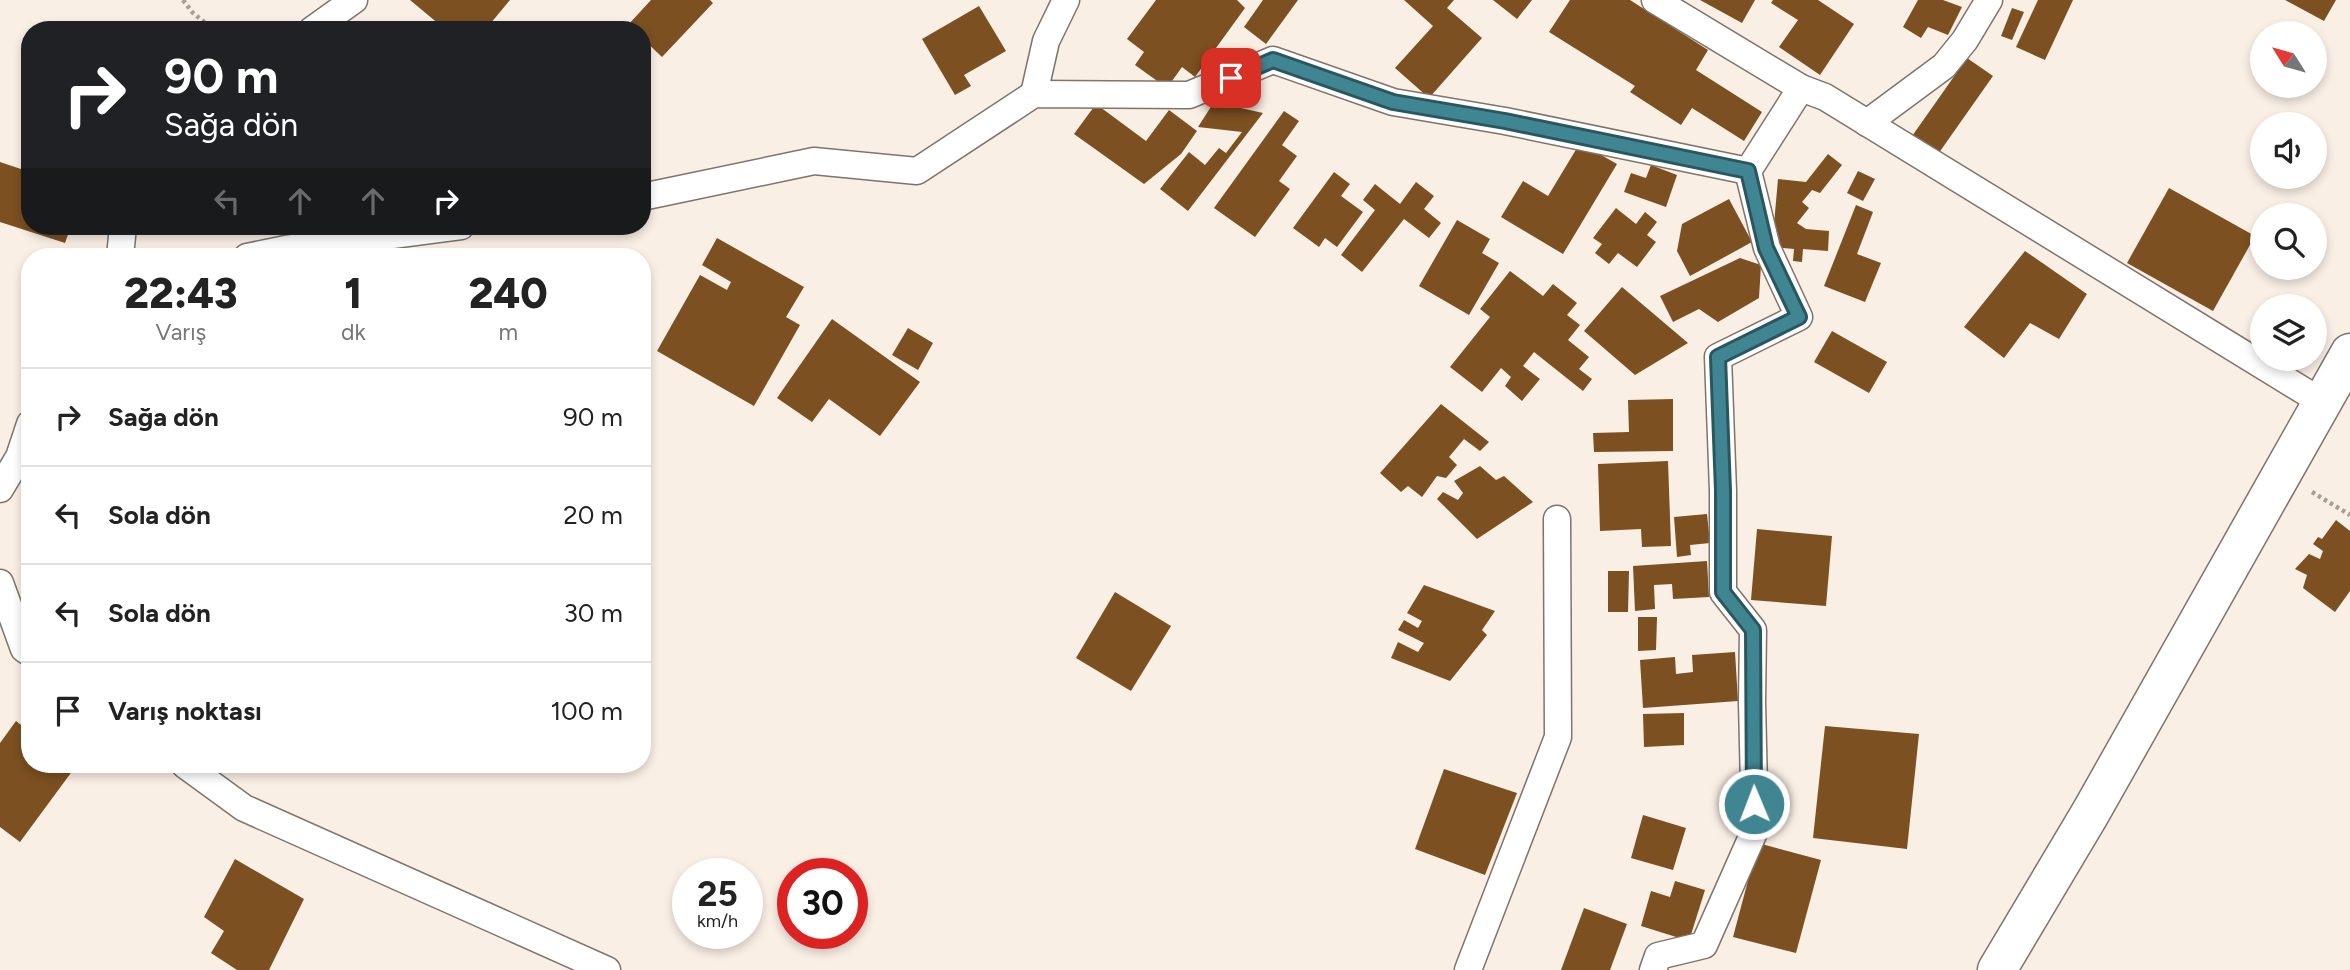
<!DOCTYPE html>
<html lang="tr">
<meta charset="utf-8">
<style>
body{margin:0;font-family:Figtree,sans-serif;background:#f2f2f2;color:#222;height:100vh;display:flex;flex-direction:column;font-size:26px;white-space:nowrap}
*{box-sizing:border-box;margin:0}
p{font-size:23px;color:#767676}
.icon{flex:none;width:38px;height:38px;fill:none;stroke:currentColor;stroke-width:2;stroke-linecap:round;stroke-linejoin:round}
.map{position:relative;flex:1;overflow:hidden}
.drawer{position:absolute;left:21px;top:248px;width:630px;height:525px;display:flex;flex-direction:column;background:#fff;border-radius:28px;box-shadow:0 4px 10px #0003}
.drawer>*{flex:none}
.guide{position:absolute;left:21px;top:21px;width:630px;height:214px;border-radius:28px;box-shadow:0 4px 10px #0003;background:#202124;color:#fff;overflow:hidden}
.needle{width:46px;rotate:307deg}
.buttons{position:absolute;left:2250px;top:21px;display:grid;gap:14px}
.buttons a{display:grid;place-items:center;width:77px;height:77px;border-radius:50%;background:#fff;box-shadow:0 4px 10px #0003;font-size:35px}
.speed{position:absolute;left:672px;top:858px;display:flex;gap:14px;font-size:35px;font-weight:700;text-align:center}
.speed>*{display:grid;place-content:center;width:91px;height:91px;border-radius:50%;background:#fff;box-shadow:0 4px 10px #0003;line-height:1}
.speed small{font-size:18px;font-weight:400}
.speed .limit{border:10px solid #d22;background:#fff;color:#111}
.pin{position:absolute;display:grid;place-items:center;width:60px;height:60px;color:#fff;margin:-30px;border-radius:14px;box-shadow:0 4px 10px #0006}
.me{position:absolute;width:77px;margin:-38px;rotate:359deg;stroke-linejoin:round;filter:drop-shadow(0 0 5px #0008)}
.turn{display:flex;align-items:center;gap:24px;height:147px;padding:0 28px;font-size:32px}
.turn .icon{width:91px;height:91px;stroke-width:2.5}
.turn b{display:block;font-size:49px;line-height:60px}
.lanes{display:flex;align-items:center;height:66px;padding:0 28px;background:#0003;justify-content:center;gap:35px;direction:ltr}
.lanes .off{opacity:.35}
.eta{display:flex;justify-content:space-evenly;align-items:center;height:119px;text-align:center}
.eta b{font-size:42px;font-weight:800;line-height:49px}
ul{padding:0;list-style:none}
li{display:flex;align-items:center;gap:21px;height:98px;padding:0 28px;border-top:2px solid #e0e0e0}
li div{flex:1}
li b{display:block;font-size:26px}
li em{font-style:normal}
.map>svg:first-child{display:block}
.building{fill:#7c5020}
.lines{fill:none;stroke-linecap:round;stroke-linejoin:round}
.minor-casing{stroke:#7e746c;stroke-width:29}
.secondary-casing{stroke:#7e746c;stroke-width:41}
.path{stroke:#a69e97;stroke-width:4.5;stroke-dasharray:3.5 3.5;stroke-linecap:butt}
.minor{stroke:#fff;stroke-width:26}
.secondary{stroke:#fff;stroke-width:38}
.route-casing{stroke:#2a575f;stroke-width:18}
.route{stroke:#408692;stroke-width:12}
</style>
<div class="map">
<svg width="2350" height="970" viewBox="0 0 2350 970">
<rect width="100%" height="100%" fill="#faefe5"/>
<!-- building -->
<g class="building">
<polygon points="410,0 510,0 485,30 446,30"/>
<polygon points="651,0 710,0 713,3 662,57 642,38 642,30 633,30 628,25"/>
<polygon points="1156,0 1237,0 1245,8 1195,77 1182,67 1167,88 1135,65 1144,52 1127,39"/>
<polygon points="1263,0 1298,0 1266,44 1244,27"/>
<polygon points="1404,0 1454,0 1447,8 1482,38 1429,98 1395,68 1433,26"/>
<polygon points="1493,0 1532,0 1517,19"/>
<polygon points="1570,0 1630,0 1708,50 1696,70 1762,112 1744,141 1692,108 1681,125 1630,92 1635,86 1549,32"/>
<polygon points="1700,0 1755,0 1742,23"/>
<polygon points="1773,0 1818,0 1854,24 1820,75 1779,47 1798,20 1771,3"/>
<polygon points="1918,0 1943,0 1962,7 1948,35 1928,27 1921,38 1903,27"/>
<polygon points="2038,0 2073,0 2045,60 2016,47"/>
<polygon points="2285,0 2336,0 2324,21"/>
<polygon points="979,6 1006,51 964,75 971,86 955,95 922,39"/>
<polygon points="2012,8 2024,12 2012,40 2001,36"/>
<polygon points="1967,58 1993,76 1936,157 1910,139"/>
<polygon points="1214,102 1263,113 1188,211 1160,189 1189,152 1205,165 1219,148 1226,153 1242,132 1198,127"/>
<polygon points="1096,104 1146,141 1169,110 1197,131 1181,154 1144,184 1074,134"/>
<polygon points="1284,111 1299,121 1282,145 1297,156 1279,181 1290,189 1255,237 1214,208"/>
<polygon points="1580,143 1617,164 1563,254 1501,217 1523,181 1548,196"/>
<polygon points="1828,154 1842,165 1820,193 1812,190 1802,202 1809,208 1797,223 1806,229 1829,231 1828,251 1803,249 1802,262 1793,261 1794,249 1772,247 1778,179 1806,182"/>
<polygon points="30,155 30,226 71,226 65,243 0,222 0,162 24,170"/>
<polygon points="1651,165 1677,175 1666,207 1624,192 1631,173 1646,178"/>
<polygon points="1858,171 1875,179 1863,201 1847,193"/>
<polygon points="1334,172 1350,184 1341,196 1363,212 1337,247 1325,238 1319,247 1293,228"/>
<polygon points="1416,182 1434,196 1424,209 1441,223 1429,238 1404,219 1362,272 1341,255 1375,210 1363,200 1375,184 1400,204"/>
<polygon points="2169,188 2255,236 2213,311 2127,263"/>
<polygon points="1729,199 1752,242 1690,276 1677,251 1682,224"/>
<polygon points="1856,205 1873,212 1857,254 1881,263 1865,302 1824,286"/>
<polygon points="1616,208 1636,224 1645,212 1657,222 1647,235 1656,242 1637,267 1618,253 1609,264 1595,253 1602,244 1593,238"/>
<polygon points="1457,220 1490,239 1482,253 1499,263 1469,315 1419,286"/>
<polygon points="717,238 804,287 786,317 800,325 754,406 657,351 700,275 727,290 731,282 702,265"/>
<polygon points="2025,251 2087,294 2059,339 2030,323 2004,358 1964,327"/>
<polygon points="1740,258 1761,265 1759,298 1718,322 1699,309 1673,322 1660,296"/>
<polygon points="1510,271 1543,296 1553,284 1577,303 1567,315 1580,325 1568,340 1589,357 1579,369 1592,379 1583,391 1534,352 1523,366 1540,379 1522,401 1505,386 1511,377 1501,368 1482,392 1450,367 1490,317 1480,309"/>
<polygon points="1622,287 1688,343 1635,375 1584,331"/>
<polygon points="832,319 920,382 880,436 829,399 812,422 777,398"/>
<polygon points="908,328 933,343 918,370 892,355"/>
<polygon points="1832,331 1887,362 1869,393 1814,362"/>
<polygon points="1673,399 1673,451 1594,452 1593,433 1629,432 1628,400"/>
<polygon points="1441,404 1489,442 1480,451 1464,439 1449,457 1457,465 1446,478 1437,476 1422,497 1408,486 1401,492 1380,473"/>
<polygon points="1668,461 1671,546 1642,547 1641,529 1600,531 1598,464"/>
<polygon points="1480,466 1496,480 1504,476 1533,502 1477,539 1437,499 1443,492 1458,500 1463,493 1454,481"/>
<polygon points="1707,514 1710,543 1690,545 1691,555 1677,557 1674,517"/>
<polygon points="2336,520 2350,531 2350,591 2335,612 2303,588 2307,575 2295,569 2309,554 2320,559 2323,551 2313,544 2318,537 2322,539"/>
<polygon points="1757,529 1832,536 1826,606 1751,600"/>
<polygon points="1707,561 1709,597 1673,599 1672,584 1654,585 1655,609 1635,611 1633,566"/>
<polygon points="1608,571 1629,571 1628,612 1608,612"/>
<polygon points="1424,585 1495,611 1482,630 1487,635 1450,681 1391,658 1398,642 1418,652 1424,643 1398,630 1404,620 1418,628 1422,621 1407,613"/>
<polygon points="1115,592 1171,626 1131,691 1076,658"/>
<polygon points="1638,617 1657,617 1656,650 1638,651"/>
<polygon points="1735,652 1738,701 1643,708 1640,660 1675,657 1676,674 1693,672 1692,655"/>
<polygon points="1684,713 1684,745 1644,747 1643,714"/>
<polygon points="16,721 30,732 30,765 76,766 20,842 0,827 0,743"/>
<polygon points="1825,726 1919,734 1907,849 1813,838"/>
<polygon points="1444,769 1517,793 1485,875 1415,849"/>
<polygon points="1643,815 1686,828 1673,870 1631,858"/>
<polygon points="1758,843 1821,860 1796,953 1733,937"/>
<polygon points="235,859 304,899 269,970 237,970 211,953 224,931 204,917"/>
<polygon points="1675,881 1705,890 1689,941 1641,926 1651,891 1670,897"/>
<polygon points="1584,908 1627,924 1610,970 1561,970"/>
</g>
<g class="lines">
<defs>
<g id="minor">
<polyline points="1655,0 1801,88 1825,97 2322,402"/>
<polyline points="312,30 354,0"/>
<polyline points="1034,94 1046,41 1066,0"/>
<polyline points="1867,123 1944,66 1965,40 1989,0"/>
<polyline points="642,197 814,161 917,171 1034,94 1189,95 1273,60 1393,102 1505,121 1748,171"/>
<polyline points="120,257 123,226"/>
<polyline points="247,257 286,249 461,226"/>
<polyline points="0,489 19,457 30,424"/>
<polyline points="0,583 24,649 30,653"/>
<polyline points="185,765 244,808 607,970"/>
<polyline points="1468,970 1558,737 1557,519"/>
<polyline points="1653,970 1658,956 1704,945 1755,830 1752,702 1753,630 1723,592 1723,491 1718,357 1799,317 1767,248 1748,171 1801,88"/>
</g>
<polyline id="secondary" points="1997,970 2091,812 2350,353"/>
</defs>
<!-- minor casing -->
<use href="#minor" class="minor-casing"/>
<!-- secondary casing -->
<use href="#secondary" class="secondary-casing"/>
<!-- path -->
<g class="path">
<polyline points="183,0 193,13 214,30"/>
<polyline points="2312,492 2350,515"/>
</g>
<!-- minor -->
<use href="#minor" class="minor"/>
<!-- secondary -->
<use href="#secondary" class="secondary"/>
</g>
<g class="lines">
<defs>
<polyline id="route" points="1231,78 1273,60 1393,102 1505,121 1748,171 1766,248 1799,317 1718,357 1723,491 1723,592 1753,630 1754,804"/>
</defs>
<!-- route casing -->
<use href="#route" class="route-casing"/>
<!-- route -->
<use href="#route" class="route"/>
</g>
</svg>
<div class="buttons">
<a><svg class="needle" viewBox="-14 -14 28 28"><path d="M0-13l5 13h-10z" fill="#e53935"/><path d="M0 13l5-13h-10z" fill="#767676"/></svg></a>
<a><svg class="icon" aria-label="sound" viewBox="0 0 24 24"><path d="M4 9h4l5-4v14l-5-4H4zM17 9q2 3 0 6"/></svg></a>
<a><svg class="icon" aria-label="search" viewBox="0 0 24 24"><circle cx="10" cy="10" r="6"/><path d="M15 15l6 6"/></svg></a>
<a><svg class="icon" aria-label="layers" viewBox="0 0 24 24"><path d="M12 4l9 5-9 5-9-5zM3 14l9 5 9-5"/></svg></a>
</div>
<div class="speed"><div>25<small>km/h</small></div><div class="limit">30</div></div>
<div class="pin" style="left:1231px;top:78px;background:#d93025"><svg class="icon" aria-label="arrive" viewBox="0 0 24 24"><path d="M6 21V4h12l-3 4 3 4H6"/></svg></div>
<svg class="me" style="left:1754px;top:804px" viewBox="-20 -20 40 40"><circle r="17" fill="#408692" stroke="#fff" stroke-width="3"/><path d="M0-11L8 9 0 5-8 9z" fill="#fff"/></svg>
<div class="guide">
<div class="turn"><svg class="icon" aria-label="right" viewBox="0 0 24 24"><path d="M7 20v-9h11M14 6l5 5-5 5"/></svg><div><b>90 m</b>Sağa dön</div></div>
<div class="lanes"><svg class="icon off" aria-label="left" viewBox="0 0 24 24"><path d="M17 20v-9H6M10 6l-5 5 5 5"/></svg><svg class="icon off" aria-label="ahead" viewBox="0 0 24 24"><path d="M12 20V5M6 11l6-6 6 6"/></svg><svg class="icon off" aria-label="ahead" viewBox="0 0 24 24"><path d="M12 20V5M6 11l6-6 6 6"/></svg><svg class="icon" aria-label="right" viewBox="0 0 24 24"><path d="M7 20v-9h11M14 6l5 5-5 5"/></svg></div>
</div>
<section class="drawer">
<div class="eta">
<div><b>22:43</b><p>Varış</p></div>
<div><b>1</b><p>dk</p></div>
<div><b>240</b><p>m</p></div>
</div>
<ul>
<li><svg class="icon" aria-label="right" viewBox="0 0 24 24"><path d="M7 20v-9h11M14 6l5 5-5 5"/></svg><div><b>Sağa dön</b></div><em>90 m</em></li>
<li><svg class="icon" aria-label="left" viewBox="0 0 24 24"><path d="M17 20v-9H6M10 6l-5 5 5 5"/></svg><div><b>Sola dön</b></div><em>20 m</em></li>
<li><svg class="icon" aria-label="left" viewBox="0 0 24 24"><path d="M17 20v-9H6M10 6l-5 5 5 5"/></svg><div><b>Sola dön</b></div><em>30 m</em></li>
<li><svg class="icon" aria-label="arrive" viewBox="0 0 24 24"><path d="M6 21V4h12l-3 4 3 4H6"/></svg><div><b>Varış noktası</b></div><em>100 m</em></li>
</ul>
</section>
</div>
